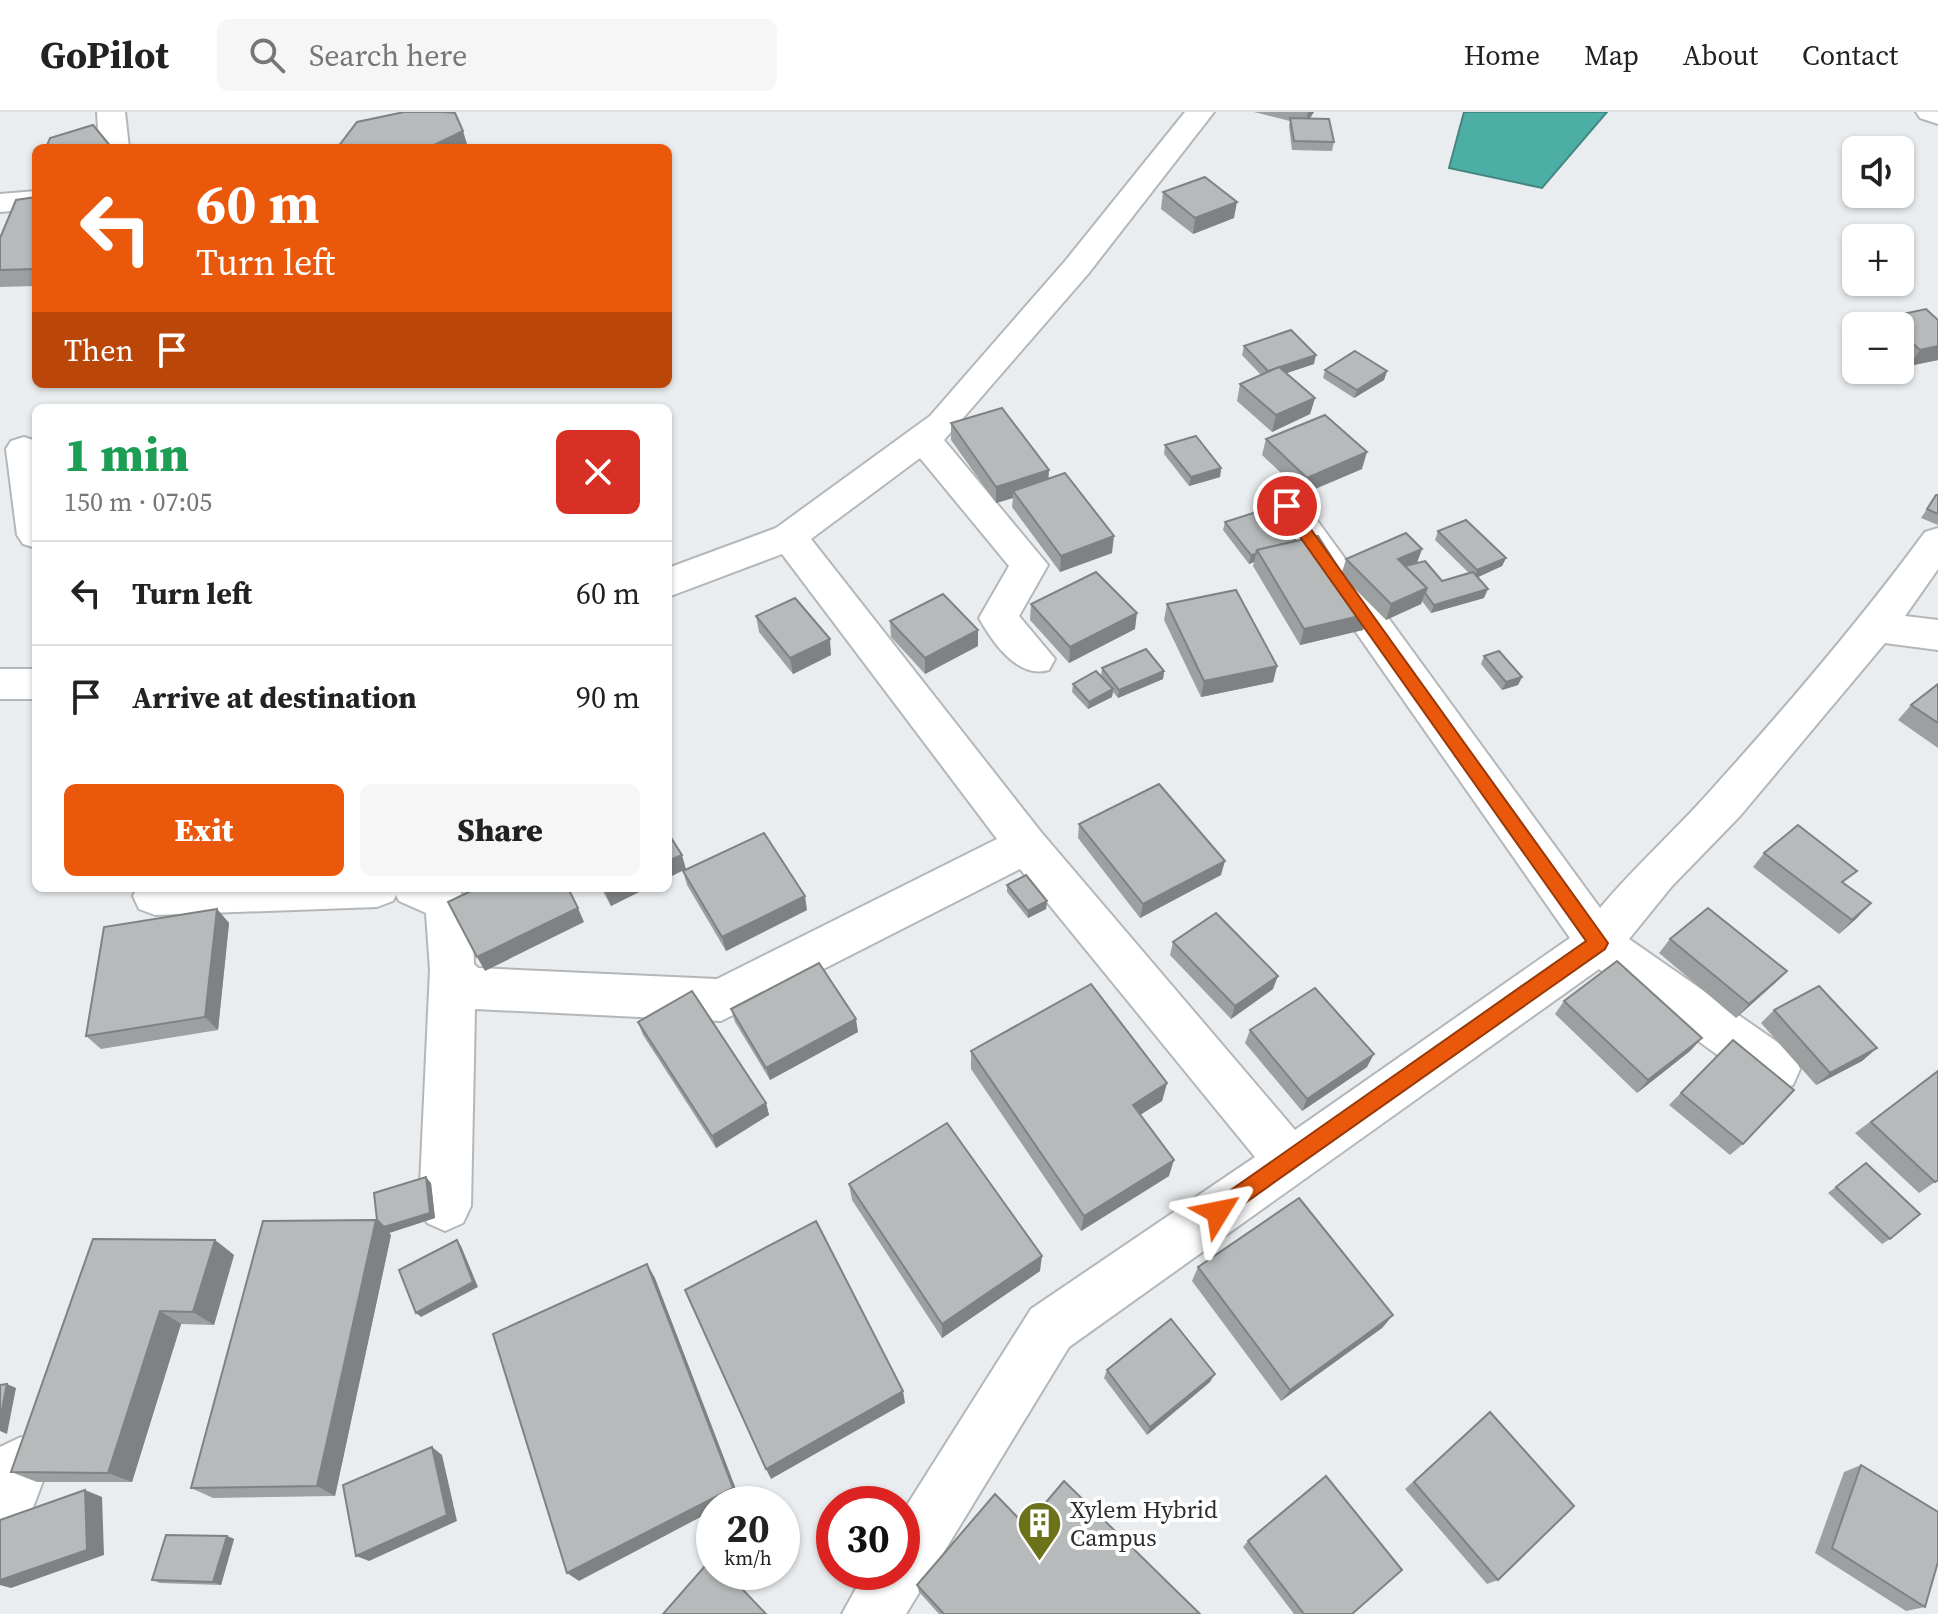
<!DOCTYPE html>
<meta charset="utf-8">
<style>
body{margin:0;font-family:"Source Serif 4",serif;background:#f6f6f6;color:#222;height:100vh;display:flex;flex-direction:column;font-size:30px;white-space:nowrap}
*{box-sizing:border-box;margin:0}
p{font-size:26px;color:#767676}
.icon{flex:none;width:44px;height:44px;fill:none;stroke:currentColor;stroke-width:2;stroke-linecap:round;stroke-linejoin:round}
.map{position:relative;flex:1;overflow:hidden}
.details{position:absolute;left:32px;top:292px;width:640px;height:488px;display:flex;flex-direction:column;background:#fff;border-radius:12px;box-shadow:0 2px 6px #0004}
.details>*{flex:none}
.banner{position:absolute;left:32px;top:32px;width:640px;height:244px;border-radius:12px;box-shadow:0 2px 6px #0004;background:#ea580c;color:#fff;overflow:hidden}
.tools{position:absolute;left:1842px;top:24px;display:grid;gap:16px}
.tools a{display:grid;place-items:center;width:72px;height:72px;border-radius:12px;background:#fff;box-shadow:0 2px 6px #0004;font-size:40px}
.speed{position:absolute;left:696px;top:1374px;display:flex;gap:16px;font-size:40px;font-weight:700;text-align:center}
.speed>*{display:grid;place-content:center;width:104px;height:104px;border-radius:50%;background:#fff;box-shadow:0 2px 6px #0004;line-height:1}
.speed small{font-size:20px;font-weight:400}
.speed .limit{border:12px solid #d22;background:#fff;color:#111}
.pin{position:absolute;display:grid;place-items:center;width:68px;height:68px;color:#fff;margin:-34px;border:4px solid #fff;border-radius:50%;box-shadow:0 2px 8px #0007}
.me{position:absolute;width:88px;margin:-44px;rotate:55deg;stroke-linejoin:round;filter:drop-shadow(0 0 6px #0008)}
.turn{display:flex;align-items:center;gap:28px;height:168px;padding:0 32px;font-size:36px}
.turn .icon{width:104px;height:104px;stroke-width:2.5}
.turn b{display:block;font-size:56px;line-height:68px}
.then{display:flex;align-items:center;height:76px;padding:0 32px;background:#0003;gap:16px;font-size:30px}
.round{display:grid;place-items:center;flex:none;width:84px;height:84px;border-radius:12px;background:#f6f6f6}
.overview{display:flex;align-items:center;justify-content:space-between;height:136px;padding:0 32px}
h1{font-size:48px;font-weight:800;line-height:60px;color:#1e9e55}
.primary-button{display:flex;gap:16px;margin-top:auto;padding:16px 32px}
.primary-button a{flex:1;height:92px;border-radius:12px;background:#ea580c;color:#fff;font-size:32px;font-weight:800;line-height:92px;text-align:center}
.primary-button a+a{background:#f6f6f6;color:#222}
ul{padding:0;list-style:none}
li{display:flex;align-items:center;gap:24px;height:104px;padding:0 32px;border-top:2px solid #e0e0e0}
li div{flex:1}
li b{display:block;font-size:30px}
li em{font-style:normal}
header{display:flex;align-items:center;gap:48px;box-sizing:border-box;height:112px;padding:0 40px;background:#fff;border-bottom:2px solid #e0e0e0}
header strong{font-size:38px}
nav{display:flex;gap:44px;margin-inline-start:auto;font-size:28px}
.search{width:560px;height:72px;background:#f6f6f6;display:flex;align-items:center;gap:20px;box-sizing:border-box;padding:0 28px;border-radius:12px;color:#767676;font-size:30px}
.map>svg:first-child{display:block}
.water{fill:#4daea6;stroke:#438782;stroke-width:2}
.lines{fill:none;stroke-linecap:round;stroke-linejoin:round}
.street-casing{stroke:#b4b7b9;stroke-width:4}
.street{fill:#fff;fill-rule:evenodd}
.wall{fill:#9da0a1}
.shaded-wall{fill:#7f8283}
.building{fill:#b6babb;stroke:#7f8283;stroke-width:2}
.route{fill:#ea580c;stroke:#983908;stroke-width:2}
.labels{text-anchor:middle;stroke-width:8;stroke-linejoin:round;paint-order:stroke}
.near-poi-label{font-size:24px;fill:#2c2d2e;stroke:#fff;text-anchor:start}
</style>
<header>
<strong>GoPilot</strong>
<div class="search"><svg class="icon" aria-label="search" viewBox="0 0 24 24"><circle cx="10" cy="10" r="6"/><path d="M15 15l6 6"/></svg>Search here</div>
<nav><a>Home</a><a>Map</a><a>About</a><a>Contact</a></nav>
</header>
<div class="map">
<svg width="1938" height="1502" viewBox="0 0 1938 1502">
<rect width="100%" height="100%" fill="#eaedef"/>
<!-- water -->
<polygon class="water" points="1464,0 1607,0 1542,76 1449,56"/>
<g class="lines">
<defs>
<g id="street">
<polygon points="97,0 125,0 129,36 99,36"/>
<path d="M1185,0H1214L1088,162L944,328L1048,453L1019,504L1055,547L1049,558C1018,567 993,531 979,506L1009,454L920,346L811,427L1041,720L1295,1018L1570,826L1274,403L1269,394L1274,385L1287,381L1300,385L1600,796C1635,754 1676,718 1712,677C1787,594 1859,510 1925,420L1938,416V457L1905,504L1938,508V538L1885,531L1740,704L1672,774L1629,827L1793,941L1800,957L1793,973L1776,979L1759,973L1599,857L1069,1235L906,1502H842L865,1460H902V1401L1031,1197L1255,1045L1020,757L721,909L475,897L471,1094L463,1111L445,1119L427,1111L419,1094L430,858L426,801L399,789L396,783L393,789L377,795L155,803L139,797L133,784L137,776H459L472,805L474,852L478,856L717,867L997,727L782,442L668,485V456L776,416L930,304L1066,148Z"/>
<polygon points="1916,0 1938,0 1938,12 1920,6"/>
<polygon points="36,79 36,97 0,100 0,82"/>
<polygon points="24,325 36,329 36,436 23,432 17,423 6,337 11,329"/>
<rect x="0" y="557" width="36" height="30"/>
<polygon points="21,1325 41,1333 49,1353 20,1430 0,1439 0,1335"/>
</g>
</defs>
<!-- street casing -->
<use href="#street" class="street-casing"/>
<!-- street -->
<use href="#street" class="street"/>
</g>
<!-- wall -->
<g class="wall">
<polygon points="1254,0 1314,0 1310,6 1334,30 1332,39 1292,38 1289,14 1290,9"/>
<polygon points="1163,80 1234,106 1193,122 1161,97"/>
<polygon points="36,85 36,174 0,175 0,158"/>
<polygon points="1884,206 1938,208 1938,248 1909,254 1900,246 1900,214 1879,214"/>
<polygon points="1244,234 1314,252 1286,261 1315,286 1310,302 1272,320 1237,289 1240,272 1261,263 1242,243"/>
<polygon points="1325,258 1387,259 1384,268 1354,286 1323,266"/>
<polygon points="951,311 1048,367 1112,441 1060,460 1012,395 1013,386 996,391 951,328"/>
<polygon points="1266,327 1362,357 1303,382 1262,343"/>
<polygon points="1165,333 1221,356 1220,365 1189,374 1164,342"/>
<polygon points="1936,383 1938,383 1938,413 1921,406"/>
<polygon points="1225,410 1296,429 1342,460 1346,447 1422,437 1417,451 1442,469 1469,461 1435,428 1438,419 1506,446 1502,454 1478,465 1484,486 1431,501 1422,489 1421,492 1386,508 1349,471 1368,502 1363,518 1300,533 1253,454 1254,450 1249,452 1223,418"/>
<polygon points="1031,492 1135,517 1069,551 1030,508"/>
<polygon points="1167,492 1277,554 1273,570 1201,585 1164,508"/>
<polygon points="756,504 831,543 793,562 759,520"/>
<polygon points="890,509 978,518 978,534 925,562 891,525"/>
<polygon points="1484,544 1522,565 1518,573 1502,578 1481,552"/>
<polygon points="1102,556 1164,559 1163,567 1118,586 1113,580 1112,585 1088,597 1072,580 1073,572 1101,564"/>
<polygon points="1938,572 1938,636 1898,608 1911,593"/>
<polygon points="1079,712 1221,763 1140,806 1078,726"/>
<polygon points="1764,741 1844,772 1857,806 1839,822 1753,755"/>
<polygon points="683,759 807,798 726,839 687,773"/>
<polygon points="1007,773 1047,789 1046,797 1028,806 1007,780"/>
<polygon points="601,776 647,776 611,794"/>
<polygon points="217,797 229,811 218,918 101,937 86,924"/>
<polygon points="1670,827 1787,859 1774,872 1736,906 1659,841"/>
<polygon points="1173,830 1273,877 1231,907 1170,843"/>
<polygon points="1564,889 1702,926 1690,939 1637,981 1555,902"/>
<polygon points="731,897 858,920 770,968 735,910"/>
<polygon points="1774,898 1877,936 1862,949 1816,973 1761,911"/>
<polygon points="638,910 766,991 769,1003 716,1036 643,923"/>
<polygon points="1250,918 1367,955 1302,999 1245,931"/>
<polygon points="1733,928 1743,1032 1730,1043 1669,993"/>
<polygon points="971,939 1167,971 1162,989 1140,1003 1169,1064 1081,1119 971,957"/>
<polygon points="1938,959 1938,1068 1919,1081 1855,1021"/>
<polygon points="1866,1051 1890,1127 1882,1132 1828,1081"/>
<polygon points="431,1071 435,1106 389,1121 391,1123 335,1384 213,1386 191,1376 376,1108"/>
<polygon points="849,1072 1040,1159 942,1226 852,1088"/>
<polygon points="215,1128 234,1143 214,1213 181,1212 132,1370 37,1370 11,1360"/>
<polygon points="1198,1155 1393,1203 1382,1216 1281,1289 1192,1169"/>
<polygon points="1107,1258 1210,1270 1147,1323 1104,1266"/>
<polygon points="1490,1300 1498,1468 1487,1472 1405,1377"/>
<polygon points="1861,1353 1925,1495 1906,1499 1815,1441 1844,1360"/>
<polygon points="1026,1414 1200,1502 939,1502 919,1480 917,1473"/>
<polygon points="227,1424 234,1427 221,1473 160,1471 152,1468"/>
<polygon points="1248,1429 1352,1502 1294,1502 1243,1435"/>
</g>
<!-- shaded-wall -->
<g class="shaded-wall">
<polygon points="1308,0 1314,0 1305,13"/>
<polygon points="463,19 468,35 467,36 428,36"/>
<polygon points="1237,90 1234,106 1193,122 1195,106"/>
<polygon points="1938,234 1938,248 1909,254 1920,238"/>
<polygon points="1316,243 1314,252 1266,268 1268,259"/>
<polygon points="1387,259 1384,268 1354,286 1357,278"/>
<polygon points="1315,286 1310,302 1272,320 1276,303"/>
<polygon points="1367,340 1362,357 1303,382 1307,366"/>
<polygon points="1221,356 1220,365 1189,374 1191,365"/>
<polygon points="1049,358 1048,374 1013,379 1013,386 996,391 996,375"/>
<polygon points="1114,424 1112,441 1060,460 1061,444"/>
<polygon points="1422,437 1416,453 1406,457 1398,447"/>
<polygon points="1256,442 1254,450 1249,452 1251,443"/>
<polygon points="1506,446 1502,454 1474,467 1477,458"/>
<polygon points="1427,476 1421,492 1386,508 1391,492"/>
<polygon points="1488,477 1484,486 1431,501 1434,493"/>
<polygon points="1137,501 1135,517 1069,551 1070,535"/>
<polygon points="1368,502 1363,518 1300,533 1304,517"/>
<polygon points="978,518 978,534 925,562 925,546"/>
<polygon points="830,527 831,543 793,562 790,546"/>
<polygon points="1277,554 1273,570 1201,585 1204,569"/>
<polygon points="1164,559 1163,567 1118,586 1119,578"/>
<polygon points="1522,565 1518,573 1502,578 1506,570"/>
<polygon points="1113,577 1112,585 1088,597 1089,590"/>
<polygon points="682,743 686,757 668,766 668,749"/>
<polygon points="1225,749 1221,763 1140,806 1143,792"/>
<polygon points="612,776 647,776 611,794 605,779"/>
<polygon points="805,784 807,798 726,839 722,825"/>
<polygon points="1047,789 1046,797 1028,806 1028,799"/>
<polygon points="1871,791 1857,806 1839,822 1852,808"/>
<polygon points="578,796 584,810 485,859 477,845"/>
<polygon points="217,797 229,811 218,918 205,905"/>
<polygon points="1787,859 1774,872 1736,906 1749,892"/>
<polygon points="1278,864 1273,877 1231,907 1235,894"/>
<polygon points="856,907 858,920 770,968 766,956"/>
<polygon points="1702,926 1690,939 1637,981 1648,968"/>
<polygon points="1877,936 1862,949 1816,973 1830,961"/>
<polygon points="1374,942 1367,955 1302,999 1307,987"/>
<polygon points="1167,971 1162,989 1129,1010 1133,993"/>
<polygon points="766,991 769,1003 716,1036 712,1024"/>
<polygon points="1174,1048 1169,1064 1081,1119 1084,1104"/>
<polygon points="426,1065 431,1071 435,1106 389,1121 391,1123 335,1384 317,1374 376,1108"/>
<polygon points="215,1128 234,1143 214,1213 193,1200"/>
<polygon points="457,1128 461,1134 478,1175 421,1205 416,1201"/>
<polygon points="1042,1144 1040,1159 942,1226 942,1212"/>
<polygon points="647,1152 655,1166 739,1385 726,1392 714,1392 714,1398 579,1469 567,1461"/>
<polygon points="160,1199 181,1212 132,1370 108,1361"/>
<polygon points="1393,1203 1382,1216 1281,1289 1290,1278"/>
<polygon points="1215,1262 1210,1270 1147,1323 1150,1315"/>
<polygon points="7,1272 16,1276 7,1322 0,1319 0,1308"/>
<polygon points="903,1279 905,1291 771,1367 766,1357"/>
<polygon points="432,1335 442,1343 457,1409 369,1449 356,1444"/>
<polygon points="85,1378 102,1385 104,1443 11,1476 0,1473 0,1468"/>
<polygon points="227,1424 234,1427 221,1473 213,1470"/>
</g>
<!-- building -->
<g class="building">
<polygon points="404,0 443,0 455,1 463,19 428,36 340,36 338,35 357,10"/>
<polygon points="1290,6 1329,7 1334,30 1294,29"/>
<polygon points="93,13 112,36 46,36 50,26"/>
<polygon points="1205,65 1237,90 1195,106 1163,80"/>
<polygon points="36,85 36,157 0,158 0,126 16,88"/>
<polygon points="1926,197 1938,208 1938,234 1920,238 1900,220 1900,214 1894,214 1884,206"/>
<polygon points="1291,218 1316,243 1268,259 1244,234"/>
<polygon points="1355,239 1387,259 1357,278 1325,258"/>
<polygon points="1279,255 1315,286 1276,303 1240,272"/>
<polygon points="1002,296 1049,358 996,375 951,311"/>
<polygon points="1325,303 1367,340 1307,366 1266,327"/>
<polygon points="1196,324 1221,356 1191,365 1165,333"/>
<polygon points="1065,361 1114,424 1061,444 1013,379"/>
<polygon points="1936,383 1938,383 1938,402 1927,397"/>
<polygon points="1269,396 1296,429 1257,438 1256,442 1251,443 1225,410"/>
<polygon points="1466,408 1506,446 1477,458 1438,419"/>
<polygon points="1406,421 1422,437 1398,447 1427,476 1391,492 1346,447"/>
<polygon points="1318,424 1368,502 1304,517 1257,438"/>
<polygon points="1425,449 1442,469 1473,460 1488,477 1434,493 1425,481 1427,476 1405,454"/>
<polygon points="1096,460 1137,501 1070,535 1031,492"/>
<polygon points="1236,478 1277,554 1204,569 1167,492"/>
<polygon points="943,482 978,518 925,546 890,509"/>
<polygon points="795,486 830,527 790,546 756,504"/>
<polygon points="1146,537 1164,559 1119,578 1102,556"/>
<polygon points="1499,539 1522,565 1506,570 1484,544"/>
<polygon points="1096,559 1113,577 1089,590 1073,572"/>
<polygon points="1938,572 1938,611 1911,593"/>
<polygon points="1159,672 1225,749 1143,792 1079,712"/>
<polygon points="1798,713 1857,759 1842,770 1871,791 1852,808 1764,741"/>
<polygon points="668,721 682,743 668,749"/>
<polygon points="764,721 805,784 722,825 683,759"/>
<polygon points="1026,763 1047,789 1028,799 1007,773"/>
<polygon points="477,776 568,776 578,796 477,845 448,790"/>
<polygon points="1708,796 1787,859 1749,892 1670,827"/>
<polygon points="217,797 205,905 86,924 104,815"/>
<polygon points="1216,801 1278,864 1235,894 1173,830"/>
<polygon points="1617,849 1702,926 1648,968 1564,889"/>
<polygon points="819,851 856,907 766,956 731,897"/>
<polygon points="1091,872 1167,971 1133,993 1174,1048 1084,1104 971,939"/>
<polygon points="1819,874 1877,936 1830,961 1774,898"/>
<polygon points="1315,876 1374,942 1307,987 1250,918"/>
<polygon points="692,879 766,991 712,1024 638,910"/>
<polygon points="1733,928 1794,978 1743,1032 1681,981"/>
<polygon points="1938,959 1938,1068 1935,1070 1871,1010"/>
<polygon points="947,1011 1042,1144 942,1212 849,1072"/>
<polygon points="1866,1051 1920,1102 1890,1127 1836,1075"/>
<polygon points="426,1065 430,1101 384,1115 377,1108 374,1081"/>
<polygon points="1299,1086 1393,1203 1290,1278 1198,1155"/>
<polygon points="376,1108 317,1374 191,1376 263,1109"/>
<polygon points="816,1109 903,1279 766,1357 685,1178"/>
<polygon points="93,1127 215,1128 193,1200 160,1199 108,1361 11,1360"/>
<polygon points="457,1128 473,1170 416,1201 399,1158"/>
<polygon points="647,1152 733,1376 567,1461 493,1222"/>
<polygon points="1171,1207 1215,1262 1150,1315 1107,1258"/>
<polygon points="7,1272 0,1308 0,1273"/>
<polygon points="1490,1300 1574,1394 1498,1468 1414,1370"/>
<polygon points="432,1335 447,1403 356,1444 343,1373"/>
<polygon points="1861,1353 1938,1400 1938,1450 1925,1495 1832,1436"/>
<polygon points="1326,1364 1402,1458 1352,1502 1304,1502 1248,1429"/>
<polygon points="1064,1369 1200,1502 944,1502 917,1473 995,1382 1026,1414"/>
<polygon points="85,1378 87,1438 0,1468 0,1408"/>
<polygon points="166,1423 227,1424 213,1470 152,1468"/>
<polygon points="712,1446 714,1447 714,1460 726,1460 766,1502 663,1502"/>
</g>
<!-- route -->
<polygon class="route" points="1287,389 1292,391 1608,831 1605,837 1218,1110 1211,1107 1207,1100 1211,1092 1586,829 1281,398 1281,391"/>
<!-- icons -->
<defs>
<symbol id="building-pin" viewBox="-11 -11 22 30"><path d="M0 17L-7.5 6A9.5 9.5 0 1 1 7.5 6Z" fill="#6c7219" stroke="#fff"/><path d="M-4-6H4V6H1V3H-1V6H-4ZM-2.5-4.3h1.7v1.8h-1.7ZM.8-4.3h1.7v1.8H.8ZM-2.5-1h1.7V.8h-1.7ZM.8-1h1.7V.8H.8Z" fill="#fff"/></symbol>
</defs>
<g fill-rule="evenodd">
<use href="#building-pin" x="1014" y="1386" width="51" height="69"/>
</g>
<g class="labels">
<!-- near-poi labels -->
<g class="near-poi-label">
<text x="1070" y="1406">Xylem Hybrid<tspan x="1070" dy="28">Campus</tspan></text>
</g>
</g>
</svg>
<div class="tools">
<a><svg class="icon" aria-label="sound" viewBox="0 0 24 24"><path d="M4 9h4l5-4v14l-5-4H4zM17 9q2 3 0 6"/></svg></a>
<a>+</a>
<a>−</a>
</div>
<div class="speed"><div>20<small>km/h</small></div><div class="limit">30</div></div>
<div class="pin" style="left:1287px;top:394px;background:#d93025"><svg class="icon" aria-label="arrive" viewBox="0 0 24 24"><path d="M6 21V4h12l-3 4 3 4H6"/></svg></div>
<svg class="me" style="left:1218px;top:1100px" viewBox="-20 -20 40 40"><path d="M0-17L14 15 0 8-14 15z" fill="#ea580c" stroke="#fff" stroke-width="4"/></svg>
<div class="banner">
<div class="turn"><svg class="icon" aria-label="left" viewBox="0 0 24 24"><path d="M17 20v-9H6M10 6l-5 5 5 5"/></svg><div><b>60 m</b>Turn left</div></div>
<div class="then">Then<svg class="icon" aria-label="arrive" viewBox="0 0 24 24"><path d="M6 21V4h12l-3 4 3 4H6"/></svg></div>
</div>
<section class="details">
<div class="overview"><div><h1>1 min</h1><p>150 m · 07:05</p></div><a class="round" style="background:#d93025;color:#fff"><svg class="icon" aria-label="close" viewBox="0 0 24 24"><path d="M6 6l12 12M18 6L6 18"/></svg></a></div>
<ul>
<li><svg class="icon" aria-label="left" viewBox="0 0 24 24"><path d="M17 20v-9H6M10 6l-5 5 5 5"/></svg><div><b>Turn left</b></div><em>60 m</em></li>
<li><svg class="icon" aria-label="arrive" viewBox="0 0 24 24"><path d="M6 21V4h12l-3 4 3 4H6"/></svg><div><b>Arrive at destination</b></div><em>90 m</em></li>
</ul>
<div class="primary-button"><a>Exit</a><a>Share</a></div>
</section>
</div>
